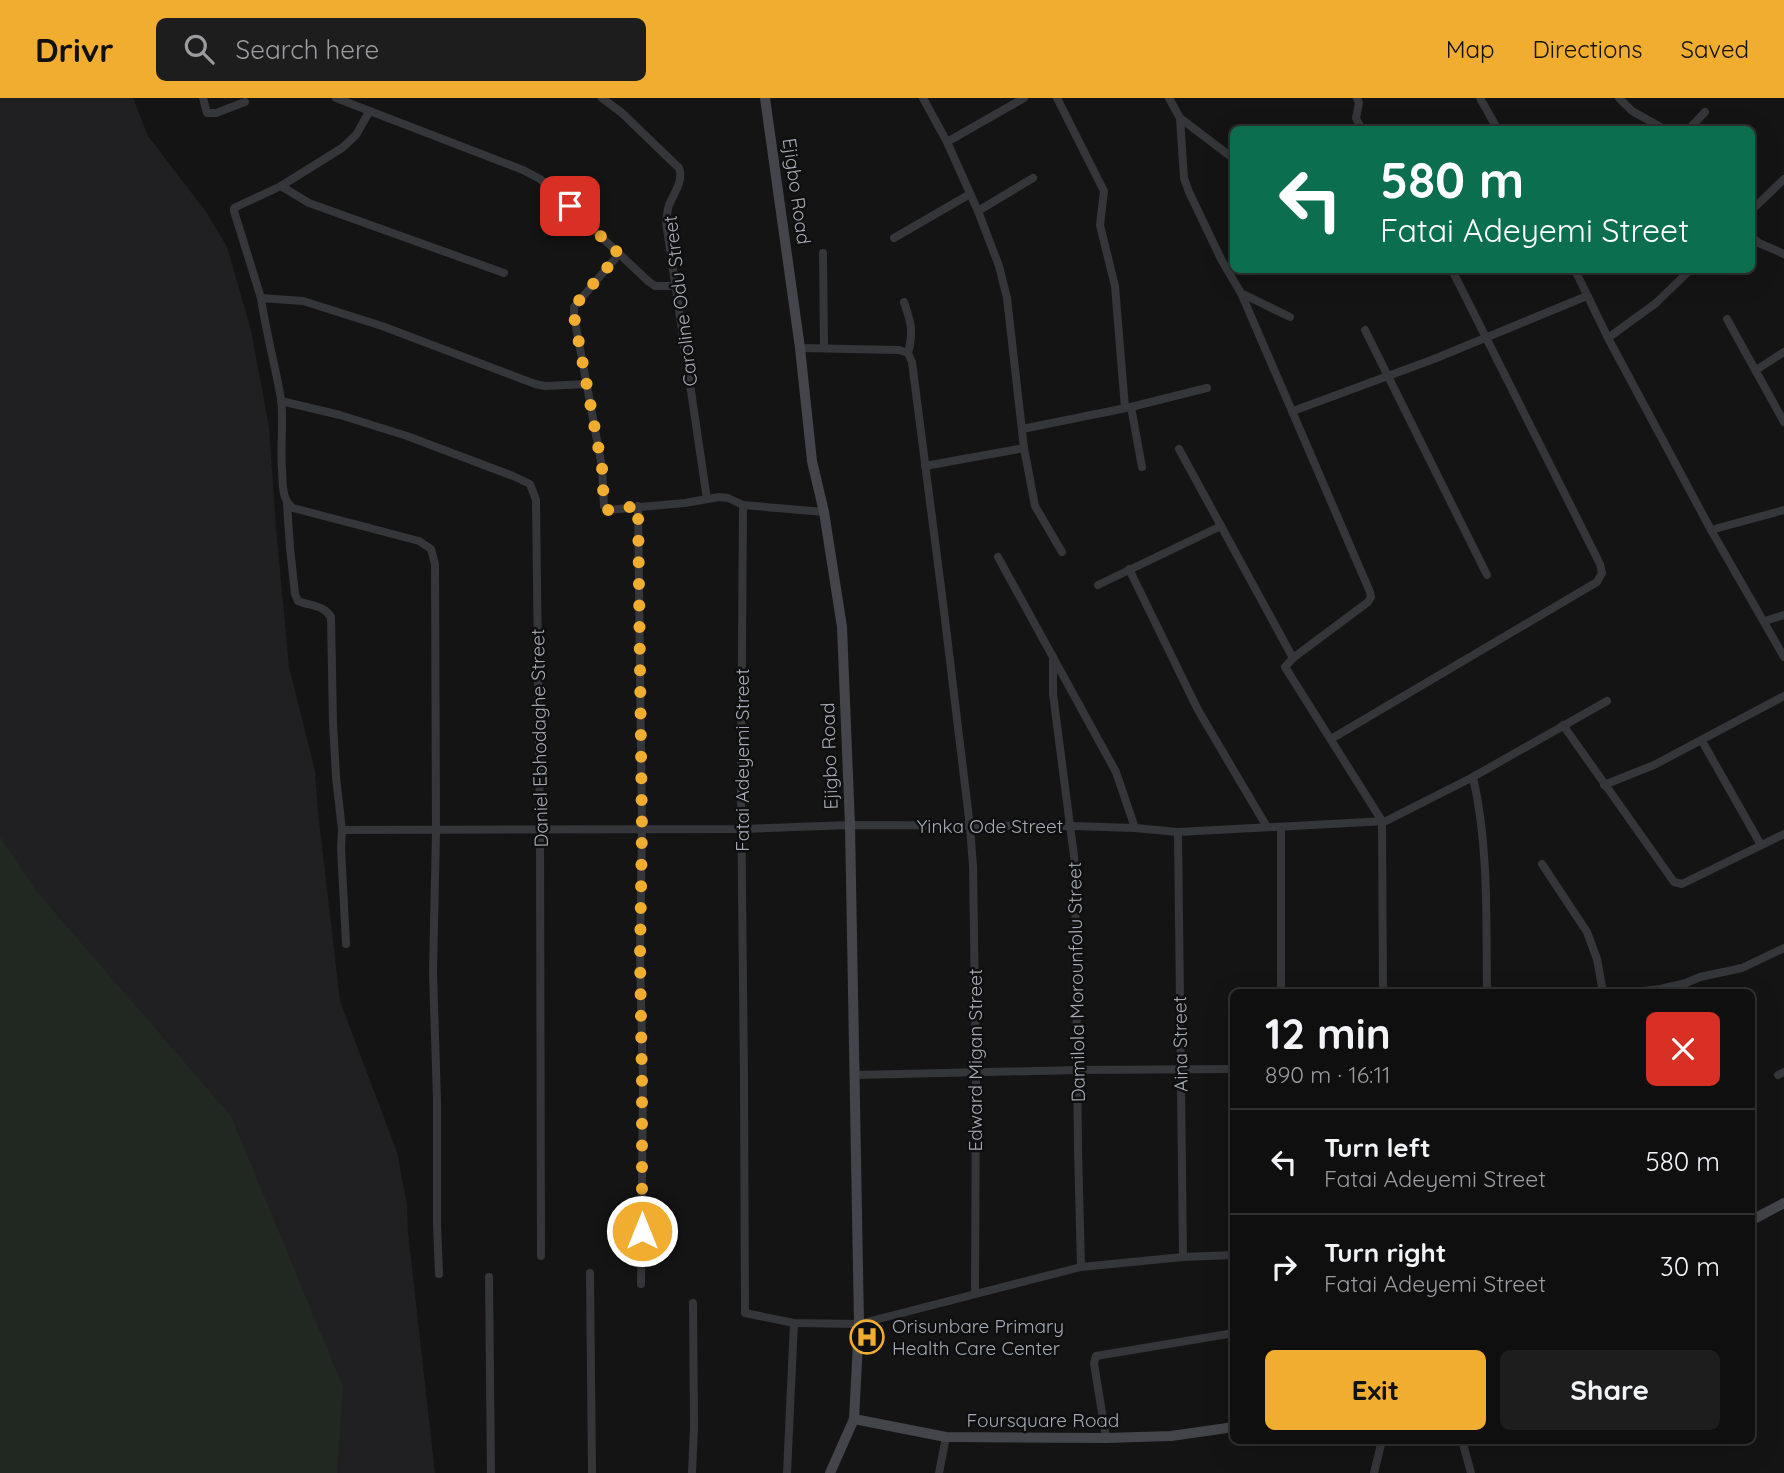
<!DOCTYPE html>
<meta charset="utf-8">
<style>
body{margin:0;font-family:Quicksand,sans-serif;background:#1d1d1e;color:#f1f3f6;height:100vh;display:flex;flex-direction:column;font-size:26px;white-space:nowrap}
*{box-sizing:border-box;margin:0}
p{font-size:23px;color:#9b9c9f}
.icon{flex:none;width:38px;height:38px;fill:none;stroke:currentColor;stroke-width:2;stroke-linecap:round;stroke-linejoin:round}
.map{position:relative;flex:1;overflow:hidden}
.panel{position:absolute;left:1230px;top:891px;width:525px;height:455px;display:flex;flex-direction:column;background:#0f0f10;border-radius:10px;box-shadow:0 7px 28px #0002,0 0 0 2px #2f2f30}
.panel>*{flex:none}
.guide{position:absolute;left:1230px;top:28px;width:525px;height:147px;border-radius:10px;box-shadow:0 7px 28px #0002,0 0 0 2px #2f2f30;background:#0b6e4f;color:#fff;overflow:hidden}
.pin{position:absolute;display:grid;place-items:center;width:60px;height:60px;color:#fff;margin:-30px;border-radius:14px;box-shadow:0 4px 10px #0006}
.me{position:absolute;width:77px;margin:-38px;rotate:0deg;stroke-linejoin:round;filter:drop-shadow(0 0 5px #0008)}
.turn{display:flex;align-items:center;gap:24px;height:147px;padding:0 35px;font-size:32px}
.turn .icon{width:91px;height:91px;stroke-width:2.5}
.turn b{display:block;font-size:49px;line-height:60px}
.round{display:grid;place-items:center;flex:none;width:74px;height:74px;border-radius:10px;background:#1d1d1e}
.summary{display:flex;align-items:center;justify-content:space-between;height:119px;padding:0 35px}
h1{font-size:42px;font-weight:800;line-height:52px}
.action{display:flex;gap:14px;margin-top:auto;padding:14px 35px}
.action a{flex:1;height:80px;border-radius:10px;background:#f1ad2f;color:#111;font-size:28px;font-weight:800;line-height:80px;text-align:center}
.action a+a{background:#1d1d1e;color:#f1f3f6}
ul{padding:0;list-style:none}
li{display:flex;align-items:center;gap:21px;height:105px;padding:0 35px;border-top:2px solid #2f2f30}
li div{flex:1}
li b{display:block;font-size:26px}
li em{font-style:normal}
header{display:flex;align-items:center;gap:42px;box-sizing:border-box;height:98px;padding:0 35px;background:#f1ad2f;color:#111}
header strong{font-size:33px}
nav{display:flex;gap:38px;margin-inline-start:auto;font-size:24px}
.search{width:490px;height:63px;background:#1d1d1e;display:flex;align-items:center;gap:18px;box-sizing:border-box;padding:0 24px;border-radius:10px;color:#9b9c9f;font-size:26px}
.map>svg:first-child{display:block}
.built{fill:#202022}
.green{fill:#202821}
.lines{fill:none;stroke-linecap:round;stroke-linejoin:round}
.street{stroke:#35363a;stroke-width:8}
.secondary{stroke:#43454a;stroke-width:10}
.route{stroke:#f1ad2f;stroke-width:12;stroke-dasharray:0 21.6}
.labels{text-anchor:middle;stroke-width:5;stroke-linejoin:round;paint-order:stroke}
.street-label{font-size:19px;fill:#a5abb6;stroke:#0f0f10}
.poi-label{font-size:19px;fill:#a5abb6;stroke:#0f0f10;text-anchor:start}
</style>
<header>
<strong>Drivr</strong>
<div class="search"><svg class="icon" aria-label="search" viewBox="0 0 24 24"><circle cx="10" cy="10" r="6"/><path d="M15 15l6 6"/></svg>Search here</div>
<nav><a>Map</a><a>Directions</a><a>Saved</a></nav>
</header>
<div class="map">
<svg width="1784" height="1375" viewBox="0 0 1784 1375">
<rect width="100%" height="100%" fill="#141415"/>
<!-- built -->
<polygon class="built" points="0,0 133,0 148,38 207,115 227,149 251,232 269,329 276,430 289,569 315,673 318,714 340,903 397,1054 407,1106 408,1134 435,1375 0,1375"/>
<!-- green -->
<polygon class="green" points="0,739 37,794 231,1018 343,1289 337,1375 0,1375"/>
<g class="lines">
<!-- street -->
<g class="street">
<polyline points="203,0 207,15 216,15 245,4"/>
<polyline points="336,0 523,72 540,81 648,183 655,188 676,188"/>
<path d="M602,0L622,15L679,70C684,82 674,95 669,107C667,113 667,118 666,124L707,401"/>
<polyline points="923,0 947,44 978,113 999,168 1007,200 1024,350 1035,408 1062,454"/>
<polyline points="1057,0 1104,93 1100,127 1115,188 1125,310"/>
<polyline points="1169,0 1180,20 1234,61"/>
<polyline points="1357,0 1359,5 1356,20 1362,32"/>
<polyline points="1480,0 1498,32"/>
<polyline points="1619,0 1632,13 1666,32"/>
<polyline points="1180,20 1184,80 1189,94 1222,163 1241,195 1370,494 1371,499 1368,504 1293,560 1285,569 1382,723 1383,894"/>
<polyline points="1688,32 1705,14"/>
<polyline points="947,44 1024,0"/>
<polyline points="281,88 309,105 504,175"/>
<polyline points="1752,112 1784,81"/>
<polyline points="978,113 1033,80"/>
<polyline points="1752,139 1759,145 1784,156"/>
<polyline points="894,140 970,96"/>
<polyline points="823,155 824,250"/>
<polyline points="619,156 574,209 574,218 602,369 604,408 608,412 685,405 719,399 728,400 743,407 824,414"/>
<polyline points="1575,172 1608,240 1711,432 1784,559"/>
<polyline points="1241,195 1290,219"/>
<polyline points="261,200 234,113 234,110 281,88 342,50 356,37 369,14"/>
<path d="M904,204C911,225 914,233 908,255"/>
<polyline points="1727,221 1784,324"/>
<polyline points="1365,232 1487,477"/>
<polyline points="1608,240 1656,205 1690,172"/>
<polyline points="800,250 899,252 908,255 912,264 944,513 970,729 973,768 976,974 975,1195"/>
<polyline points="1756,272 1784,254"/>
<polyline points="281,303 340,317 407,338 513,378 530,386 536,402 540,731 541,1158"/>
<polyline points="1131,309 1142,369"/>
<polyline points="1293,313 1434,261 1587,198"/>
<polyline points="1022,331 1131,309 1207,290"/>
<polyline points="1179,351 1293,560"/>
<polyline points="925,368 1024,350"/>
<path d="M287,406L290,450L295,496L298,503C310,508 324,507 331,519L333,625L336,679L342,732L341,750L346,846"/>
<polyline points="743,407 741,694 744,981 745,1215 794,1225 859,1226 1081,1169 1183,1159 1234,1157"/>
<polyline points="638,408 642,731 640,858 643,985 641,1186"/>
<polyline points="1711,432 1784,412"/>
<polyline points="998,459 1116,674 1135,730"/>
<polyline points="1129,471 1198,612 1267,729"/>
<polyline points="1098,487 1221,428"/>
<polyline points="1765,523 1784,517"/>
<polyline points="1053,559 1053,596 1075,766 1078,1051 1081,1169"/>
<polyline points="1563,627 1674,784 1682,786 1784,736"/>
<polyline points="1331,641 1597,484 1602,475 1600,466 1452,172"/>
<polyline points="1702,643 1761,747"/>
<path d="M1473,679C1489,749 1486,822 1487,894"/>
<polyline points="1604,687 1654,667 1784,598"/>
<polyline points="1281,729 1281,894"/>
<polyline points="342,732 742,731 850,727 1071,728 1135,730 1178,734 1386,723 1473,679 1607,603"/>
<polyline points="1178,734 1183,1159"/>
<polyline points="1542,766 1587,834 1597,861 1603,894"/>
<polyline points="1635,894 1660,891 1686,885 1700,879 1742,870 1784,850"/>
<polyline points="855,977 1078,972 1234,971"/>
<polyline points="1778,977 1784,974"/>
<polyline points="590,1175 592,1375"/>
<path d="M439,1176L437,1127V1002L433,874L436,733L435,466L431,451L419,443L293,410C281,401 283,385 282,371C280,348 284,322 281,301C275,267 266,234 261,200L303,203L382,228L535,286L545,288L587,286"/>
<polyline points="489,1179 491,1375"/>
<polyline points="1106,1340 1094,1265 1096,1258 1234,1235"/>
<polyline points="1462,1342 1471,1375"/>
<polyline points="692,1375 694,1330 693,1205"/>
<polyline points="787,1375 794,1225"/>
<polyline points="939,1375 946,1339"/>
<polyline points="1374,1375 1382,1342"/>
</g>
<!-- secondary -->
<g class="secondary">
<polyline points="765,0 800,250 812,363 824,414 842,529 850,727 859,1226 854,1321 830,1375"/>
<polyline points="1752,1122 1784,1105"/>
<polyline points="854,1321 946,1339 1106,1340 1171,1338 1234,1329"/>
</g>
</g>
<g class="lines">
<!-- route -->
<polyline class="route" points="570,108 619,156 581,200 574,209 574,218 602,369 604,408 608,412 638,408 642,731 640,858 642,985 642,1133"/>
</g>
<!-- icons -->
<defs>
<symbol id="hospital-ring" viewBox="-11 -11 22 22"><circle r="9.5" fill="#0f0f10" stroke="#f1ad2f" stroke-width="1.5"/><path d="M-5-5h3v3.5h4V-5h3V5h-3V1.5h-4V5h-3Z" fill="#f1ad2f"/></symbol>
</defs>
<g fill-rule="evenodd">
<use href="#hospital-ring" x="848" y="1220" width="38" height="38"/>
</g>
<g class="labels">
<!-- street labels -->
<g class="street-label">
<text transform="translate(797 93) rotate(82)" y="7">Ejigbo Road</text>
<text transform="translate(680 203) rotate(-97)" y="7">Caroline Odu Street</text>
<text transform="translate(539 640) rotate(-91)" y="7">Daniel Ebhodaghe Street</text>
<text transform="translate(829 658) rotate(-92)" y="7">Ejigbo Road</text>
<text transform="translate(742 662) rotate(-90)" y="7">Fatai Adeyemi Street</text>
<text x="990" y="735">Yinka Ode Street</text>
<text transform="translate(1076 884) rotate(-91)" y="7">Damilola Morounfolu Street</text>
<text transform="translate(1180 946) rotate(-91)" y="7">Aina Street</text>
<text transform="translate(975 962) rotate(-90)" y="7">Edward Migan Street</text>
<text x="1043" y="1329">Foursquare Road</text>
</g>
<!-- poi labels -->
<g class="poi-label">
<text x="892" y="1235">Orisunbare Primary<tspan x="892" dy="22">Health Care Center</tspan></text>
</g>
</g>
</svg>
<div class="pin" style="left:570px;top:108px;background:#d93025"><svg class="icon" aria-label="arrive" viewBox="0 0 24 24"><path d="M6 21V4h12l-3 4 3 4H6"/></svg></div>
<svg class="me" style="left:642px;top:1133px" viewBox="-20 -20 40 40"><circle r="17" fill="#f1ad2f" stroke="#fff" stroke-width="3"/><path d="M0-11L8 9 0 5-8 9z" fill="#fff"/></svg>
<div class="guide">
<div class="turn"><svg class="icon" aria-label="left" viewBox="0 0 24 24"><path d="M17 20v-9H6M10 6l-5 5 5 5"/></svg><div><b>580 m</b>Fatai Adeyemi Street</div></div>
</div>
<section class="panel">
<div class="summary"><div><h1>12 min</h1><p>890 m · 16:11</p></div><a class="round" style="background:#d93025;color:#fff"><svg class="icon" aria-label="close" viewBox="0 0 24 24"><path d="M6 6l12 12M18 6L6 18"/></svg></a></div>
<ul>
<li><svg class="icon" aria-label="left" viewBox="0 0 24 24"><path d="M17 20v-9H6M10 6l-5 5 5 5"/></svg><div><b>Turn left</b><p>Fatai Adeyemi Street</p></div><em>580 m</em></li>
<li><svg class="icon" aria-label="right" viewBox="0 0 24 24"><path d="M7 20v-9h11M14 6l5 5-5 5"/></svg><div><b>Turn right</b><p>Fatai Adeyemi Street</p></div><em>30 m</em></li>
</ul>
<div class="action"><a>Exit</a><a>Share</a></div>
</section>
</div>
